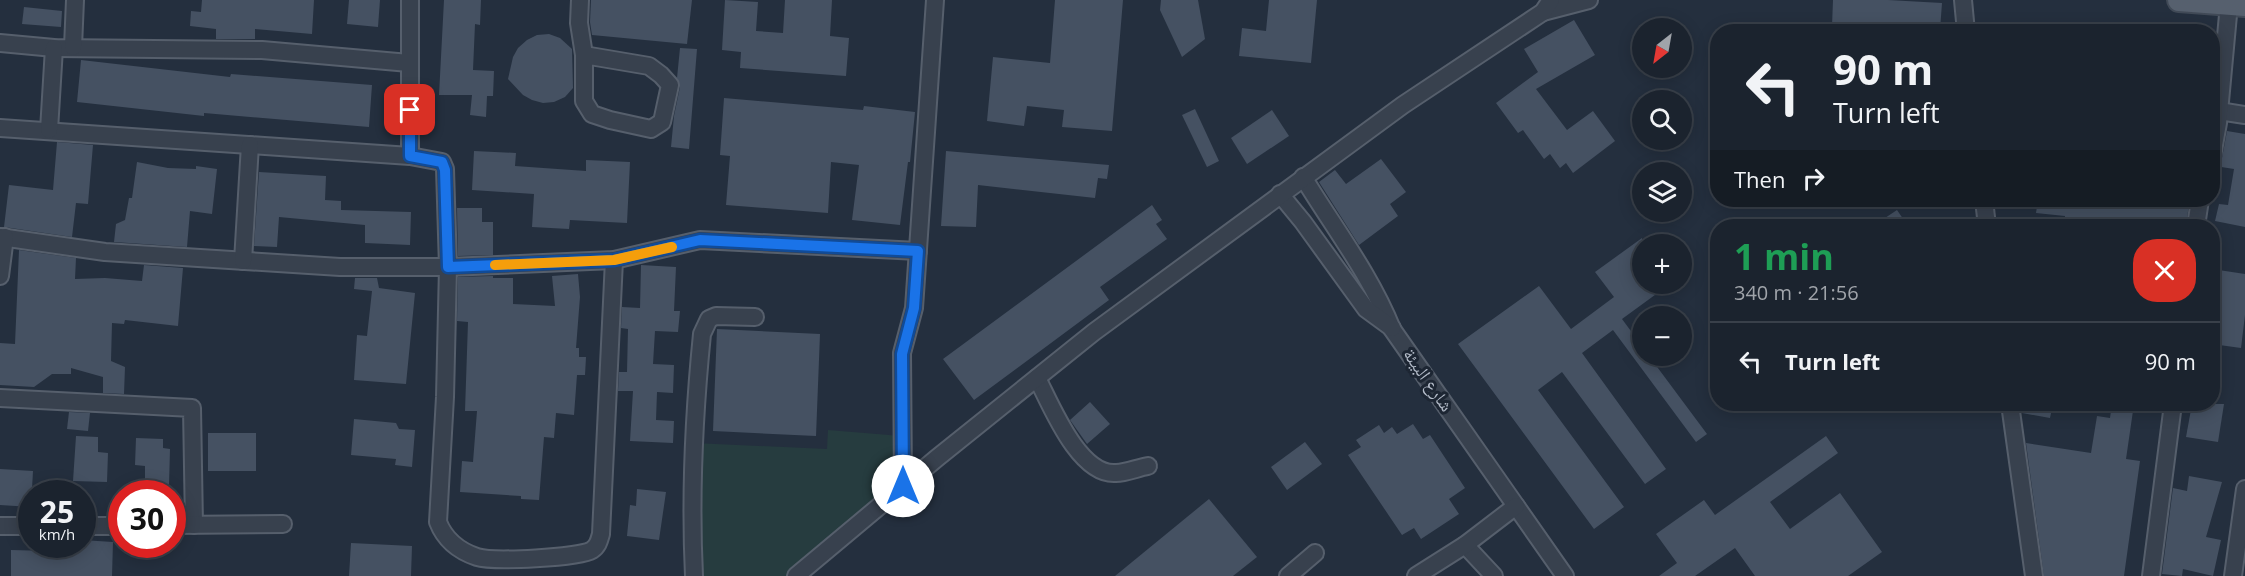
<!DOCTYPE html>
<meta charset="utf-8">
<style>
body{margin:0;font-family:"Open Sans","Noto Naskh Arabic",sans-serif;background:#282f3a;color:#f1f3f6;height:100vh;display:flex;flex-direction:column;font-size:22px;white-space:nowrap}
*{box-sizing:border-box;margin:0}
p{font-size:20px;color:#a0a4aa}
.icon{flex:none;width:33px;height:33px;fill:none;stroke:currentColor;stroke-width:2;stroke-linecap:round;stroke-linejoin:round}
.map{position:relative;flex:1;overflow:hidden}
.panel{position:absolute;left:1710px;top:219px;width:510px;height:192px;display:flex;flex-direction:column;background:#1b232e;border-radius:24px;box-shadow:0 3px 15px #0003,0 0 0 2px #39404a}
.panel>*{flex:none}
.top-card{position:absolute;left:1710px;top:24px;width:510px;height:183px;border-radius:24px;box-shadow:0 3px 15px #0003,0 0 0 2px #39404a;background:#1b232e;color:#f1f3f6;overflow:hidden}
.needle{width:39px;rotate:211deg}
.controls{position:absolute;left:1632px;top:18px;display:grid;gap:12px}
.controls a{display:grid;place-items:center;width:60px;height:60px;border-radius:50%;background:#1b232e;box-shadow:0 3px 15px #0003,0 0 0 2px #39404a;font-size:30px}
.speed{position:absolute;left:18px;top:480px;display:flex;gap:12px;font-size:30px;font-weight:700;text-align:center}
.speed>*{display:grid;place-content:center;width:78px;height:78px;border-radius:50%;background:#1b232e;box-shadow:0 3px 15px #0003,0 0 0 2px #39404a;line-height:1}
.speed small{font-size:15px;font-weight:400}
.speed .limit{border:9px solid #d22;background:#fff;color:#111}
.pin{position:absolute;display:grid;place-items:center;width:51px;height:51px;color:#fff;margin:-26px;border-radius:12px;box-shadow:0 3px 9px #0006}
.me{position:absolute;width:66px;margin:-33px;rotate:0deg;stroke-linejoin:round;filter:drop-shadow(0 0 4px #0008)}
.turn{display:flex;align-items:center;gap:21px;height:126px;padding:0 24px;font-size:27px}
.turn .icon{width:78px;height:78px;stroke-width:2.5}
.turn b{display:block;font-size:42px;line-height:51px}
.then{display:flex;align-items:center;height:57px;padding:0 24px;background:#0003;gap:12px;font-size:22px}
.round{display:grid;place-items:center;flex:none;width:63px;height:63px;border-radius:24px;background:#282f3a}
.summary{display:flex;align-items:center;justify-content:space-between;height:102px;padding:0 24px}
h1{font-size:36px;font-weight:700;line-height:45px;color:#1e9e55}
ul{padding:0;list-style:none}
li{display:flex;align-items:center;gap:18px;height:78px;padding:0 24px;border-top:2px solid #39404a}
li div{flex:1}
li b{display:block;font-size:22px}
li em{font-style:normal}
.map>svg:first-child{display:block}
.green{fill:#263c3f}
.building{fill:#455162}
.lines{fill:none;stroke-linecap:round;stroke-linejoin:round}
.minor-casing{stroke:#565f6c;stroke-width:20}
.major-casing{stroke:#414a57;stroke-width:26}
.minor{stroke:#38414e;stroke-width:16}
.major{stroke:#56606e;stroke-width:22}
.route-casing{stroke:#114b97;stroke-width:15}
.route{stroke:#1a73e8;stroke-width:10}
.slow{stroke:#f59e0b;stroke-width:10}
.labels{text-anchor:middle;stroke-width:6;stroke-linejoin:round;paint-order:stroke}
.street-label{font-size:18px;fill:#b4bcc9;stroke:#1d2633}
</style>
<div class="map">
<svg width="2245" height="576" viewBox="0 0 2245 576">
<rect width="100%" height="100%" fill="#242f3e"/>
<!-- green -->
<polygon class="green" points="828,430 901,436 901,485 797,576 695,576 694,443 827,449"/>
<!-- building -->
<g class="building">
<polygon points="202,0 314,0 312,34 255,29 255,39 216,39 216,29 190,26 191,11 201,12"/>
<polygon points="349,0 380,0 378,27 347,24"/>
<polygon points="444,0 481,0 480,25 475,24 473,70 494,71 493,96 487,96 486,117 470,115 472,95 439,95"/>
<polygon points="591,0 692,0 687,44 592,35 590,22"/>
<polygon points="725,0 758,2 756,31 783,33 785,0 832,0 830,36 849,38 846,76 740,68 741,52 722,50"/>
<polygon points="1055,0 1123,0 1112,131 1062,127 1064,110 1027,106 1024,126 987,121 993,57 1050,63"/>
<polygon points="1161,0 1198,0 1205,39 1182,57 1160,10"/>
<polygon points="1269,0 1317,0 1311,63 1239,56 1242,28 1266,31"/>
<polygon points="1833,0 1888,0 1942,3 1940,30 1913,28 1912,32 1846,32 1846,27 1832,26"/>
<polygon points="24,7 62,11 61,27 22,24"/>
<polygon points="1574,20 1595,55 1536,89 1567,130 1593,111 1615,141 1573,173 1566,163 1560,168 1550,154 1544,159 1523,130 1518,133 1496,103 1538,72 1524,49"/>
<polygon points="549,34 560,38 572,49 573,88 565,97 554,102 543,103 532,100 523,95 508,79 513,57 518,48 527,40 537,35"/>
<polygon points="680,48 697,49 689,149 671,147 674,116 680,87 677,78"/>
<polygon points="81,60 230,77 231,74 372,85 369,127 204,113 204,116 77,102"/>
<polygon points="724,98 863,110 864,106 915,112 910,162 908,162 900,225 852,220 859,165 831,162 828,213 726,205 730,156 720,155"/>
<polygon points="1195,109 1219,161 1207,167 1182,115"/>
<polygon points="1272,110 1289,136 1247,164 1231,138"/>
<polygon points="2227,131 2245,134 2245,227 2215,221 2219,204 2228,205 2234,169 2215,166 2222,158"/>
<polygon points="57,142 93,145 88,204 76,203 72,237 4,227 9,185 53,190"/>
<polygon points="474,151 516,153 515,166 586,171 586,160 630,162 627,223 570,220 569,229 532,227 534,194 472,190"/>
<polygon points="946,151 1109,165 1107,179 1098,178 1095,198 978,185 976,227 941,226"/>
<polygon points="1381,159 1406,192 1390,204 1398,216 1359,245 1319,182 1335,170 1346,184"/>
<polygon points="137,162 168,168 196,169 196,166 217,169 212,214 190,211 187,247 114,242 116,224 125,220 129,198 132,198"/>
<polygon points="259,172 326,176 325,200 341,201 341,210 411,212 410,245 365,243 365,225 279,217 277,247 254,246"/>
<polygon points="2038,200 2167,200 2189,204 2186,226 2064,226 2065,216 2036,213"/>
<polygon points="1152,205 1162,220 1156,224 1167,239 1100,287 1109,300 974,400 943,359"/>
<polygon points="457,208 482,208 482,222 493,222 493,255 458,256"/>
<polygon points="1897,210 1908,226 1873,226"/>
<polygon points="1642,238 1642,284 1670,284 1622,319 1642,346 1642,356 1649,356 1707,434 1696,442 1613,330 1582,353 1666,469 1645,484 1562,372 1538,390 1624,507 1594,529 1458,344 1539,286 1571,329 1614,297 1595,272"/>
<polygon points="19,250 76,258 75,279 105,278 142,281 144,265 183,268 178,326 125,320 124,324 112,323 111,361 125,367 124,394 103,393 103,377 71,368 71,374 52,374 34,387 0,385 0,343 15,344"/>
<polygon points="641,265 676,267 674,311 680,311 678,332 655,331 653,364 674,365 673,393 657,392 656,420 674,421 673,443 630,441 633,391 618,391 619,372 627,372 628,329 621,328 622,307 640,308"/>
<polygon points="2212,269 2245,274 2245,315 2241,348 2212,344"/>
<polygon points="578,274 580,297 576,348 579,348 579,357 586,357 585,375 577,375 574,415 556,413 554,438 544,437 539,500 521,499 521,496 460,492 462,461 473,462 477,411 465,411 468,322 457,321 458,277 493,276 493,278 513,278 513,304 555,306 552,276"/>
<polygon points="355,278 377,278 379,288 415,293 406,384 354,380 357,335 367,336 372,291 354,289"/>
<polygon points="717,329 820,334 816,436 713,431"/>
<polygon points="1090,402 1110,424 1087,444 1070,420"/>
<polygon points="2021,404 2053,404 2050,418 2022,413"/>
<polygon points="2112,404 2134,404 2126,459 2140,461 2124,576 2044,576 2026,443 2091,453 2097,416 2110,418"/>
<polygon points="2192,404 2224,404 2218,442 2186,437"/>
<polygon points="69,412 90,413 88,431 67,429"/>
<polygon points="354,419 396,423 399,429 415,430 412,467 395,465 396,459 351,455"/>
<polygon points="1413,424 1423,439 1430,435 1465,488 1449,499 1459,514 1421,539 1414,528 1402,535 1348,455 1361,447 1356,440 1379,425 1384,433 1392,427 1397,434"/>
<rect x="208" y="433" width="48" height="38"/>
<polygon points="76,436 98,437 98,452 108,453 107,482 73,481"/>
<polygon points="1826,436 1838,453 1770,502 1790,529 1840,493 1882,552 1848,576 1755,576 1735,548 1695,576 1659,576 1677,563 1656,534 1704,500 1715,515"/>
<polygon points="136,438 163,439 163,448 170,449 169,486 145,485 145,466 135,465"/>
<polygon points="1305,442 1322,464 1287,490 1271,467"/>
<polygon points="0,469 33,471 31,507 0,505"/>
<polygon points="2189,476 2222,482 2206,537 2221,540 2213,576 2183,569 2182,576 2162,574 2173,488 2187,491"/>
<polygon points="637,489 666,492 659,540 627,536 630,505 636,506"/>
<polygon points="1209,499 1257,557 1233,576 1115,576"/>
<polygon points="82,540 113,542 112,576 11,576 11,550 50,551 51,544 82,544"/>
<polygon points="351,543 412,546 411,576 349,576"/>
</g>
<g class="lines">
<defs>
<g id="minor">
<polyline points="580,0 579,23 584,55 584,101 592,114 610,120 651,129 662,122 670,85 661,75 649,66 584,55"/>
<polyline points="1963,0 1966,32"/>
<polyline points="1543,12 1589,0"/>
<polyline points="0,43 54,48 262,50 409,63"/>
<polyline points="73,47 75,0"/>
<polyline points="2219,111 2245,115"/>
<path d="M0,128L410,156L442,162L445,169L448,267L445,397L438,522C445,540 459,551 477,557C493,562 579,558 592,550C598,546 599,541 601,534L614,260"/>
<polyline points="49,130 54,48"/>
<polyline points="410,156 410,0"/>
<polyline points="2212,156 2218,123 2229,4"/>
<path d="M1303,177C1334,228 1370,274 1392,329L1565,576"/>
<polyline points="1280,194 1303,222 1366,309 1392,328"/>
<polyline points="1984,200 1987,226"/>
<polyline points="2196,226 2200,200"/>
<polyline points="0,237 105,252 340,267 448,267 614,260 700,240 918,251"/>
<polyline points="243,261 250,145"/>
<polyline points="0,276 5,237"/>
<path d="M1037,378C1051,405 1079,476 1116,473C1126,473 1137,468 1148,466"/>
<polyline points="0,398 192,408 194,525"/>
<polyline points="2010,404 2034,576"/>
<polyline points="903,486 902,353 914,308 935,0"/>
<polyline points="172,525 283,524"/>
<polyline points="0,526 32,526"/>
<polyline points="82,526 122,526"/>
<polyline points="1465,545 1494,576"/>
<path d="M694,576C690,495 694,414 702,334L709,319L716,316L755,317"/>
<polyline points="796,576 937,458 1094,332 1403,105 1543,12 1551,0"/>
<polyline points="1288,576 1315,553"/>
<polyline points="1416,576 1465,545 1516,506"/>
<polyline points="2151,576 2173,404"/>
<polyline points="2233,576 2245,489"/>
</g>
<polyline id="major" points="2179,0 2245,5"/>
</defs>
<!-- minor casing -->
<use href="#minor" class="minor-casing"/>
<!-- major casing -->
<use href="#major" class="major-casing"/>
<!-- minor -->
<use href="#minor" class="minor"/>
<!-- major -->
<use href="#major" class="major"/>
</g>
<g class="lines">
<defs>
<polyline id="route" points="410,110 410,156 442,162 445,170 448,267 614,260 700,240 918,251 914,308 902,354 903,486"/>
</defs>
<!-- route casing -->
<use href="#route" class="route-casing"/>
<!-- route -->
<use href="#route" class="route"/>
<!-- slow -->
<polyline class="slow" points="495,265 614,260 672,247"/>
</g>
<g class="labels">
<!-- street labels -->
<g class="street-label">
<text transform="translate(1428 380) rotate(55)" y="6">شارع البيئة</text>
</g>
</g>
</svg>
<div class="controls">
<a><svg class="needle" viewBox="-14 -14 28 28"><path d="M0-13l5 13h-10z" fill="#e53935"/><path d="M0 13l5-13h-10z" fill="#a0a4aa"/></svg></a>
<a><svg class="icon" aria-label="search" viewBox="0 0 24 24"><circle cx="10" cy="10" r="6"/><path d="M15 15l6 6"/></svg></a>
<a><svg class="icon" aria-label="layers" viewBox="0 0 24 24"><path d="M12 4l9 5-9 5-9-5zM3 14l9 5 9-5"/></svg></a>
<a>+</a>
<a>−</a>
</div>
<div class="speed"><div>25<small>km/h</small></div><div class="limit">30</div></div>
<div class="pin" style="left:410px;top:110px;background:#d93025"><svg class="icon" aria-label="arrive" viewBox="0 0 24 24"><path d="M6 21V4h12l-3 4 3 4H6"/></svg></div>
<svg class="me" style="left:903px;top:486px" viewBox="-20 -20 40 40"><circle r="19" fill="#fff"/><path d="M0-13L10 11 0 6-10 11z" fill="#1a73e8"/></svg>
<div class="top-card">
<div class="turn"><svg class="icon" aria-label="left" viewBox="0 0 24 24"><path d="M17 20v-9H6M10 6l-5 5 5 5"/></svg><div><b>90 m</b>Turn left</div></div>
<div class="then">Then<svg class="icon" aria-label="right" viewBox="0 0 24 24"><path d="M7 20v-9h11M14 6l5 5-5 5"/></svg></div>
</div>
<section class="panel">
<div class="summary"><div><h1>1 min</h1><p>340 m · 21:56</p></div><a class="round" style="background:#d93025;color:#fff"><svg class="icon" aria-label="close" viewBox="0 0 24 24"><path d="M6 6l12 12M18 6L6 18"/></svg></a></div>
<ul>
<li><svg class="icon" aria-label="left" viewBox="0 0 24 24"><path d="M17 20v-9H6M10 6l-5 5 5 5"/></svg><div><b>Turn left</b></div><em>90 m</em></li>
</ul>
</section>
</div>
